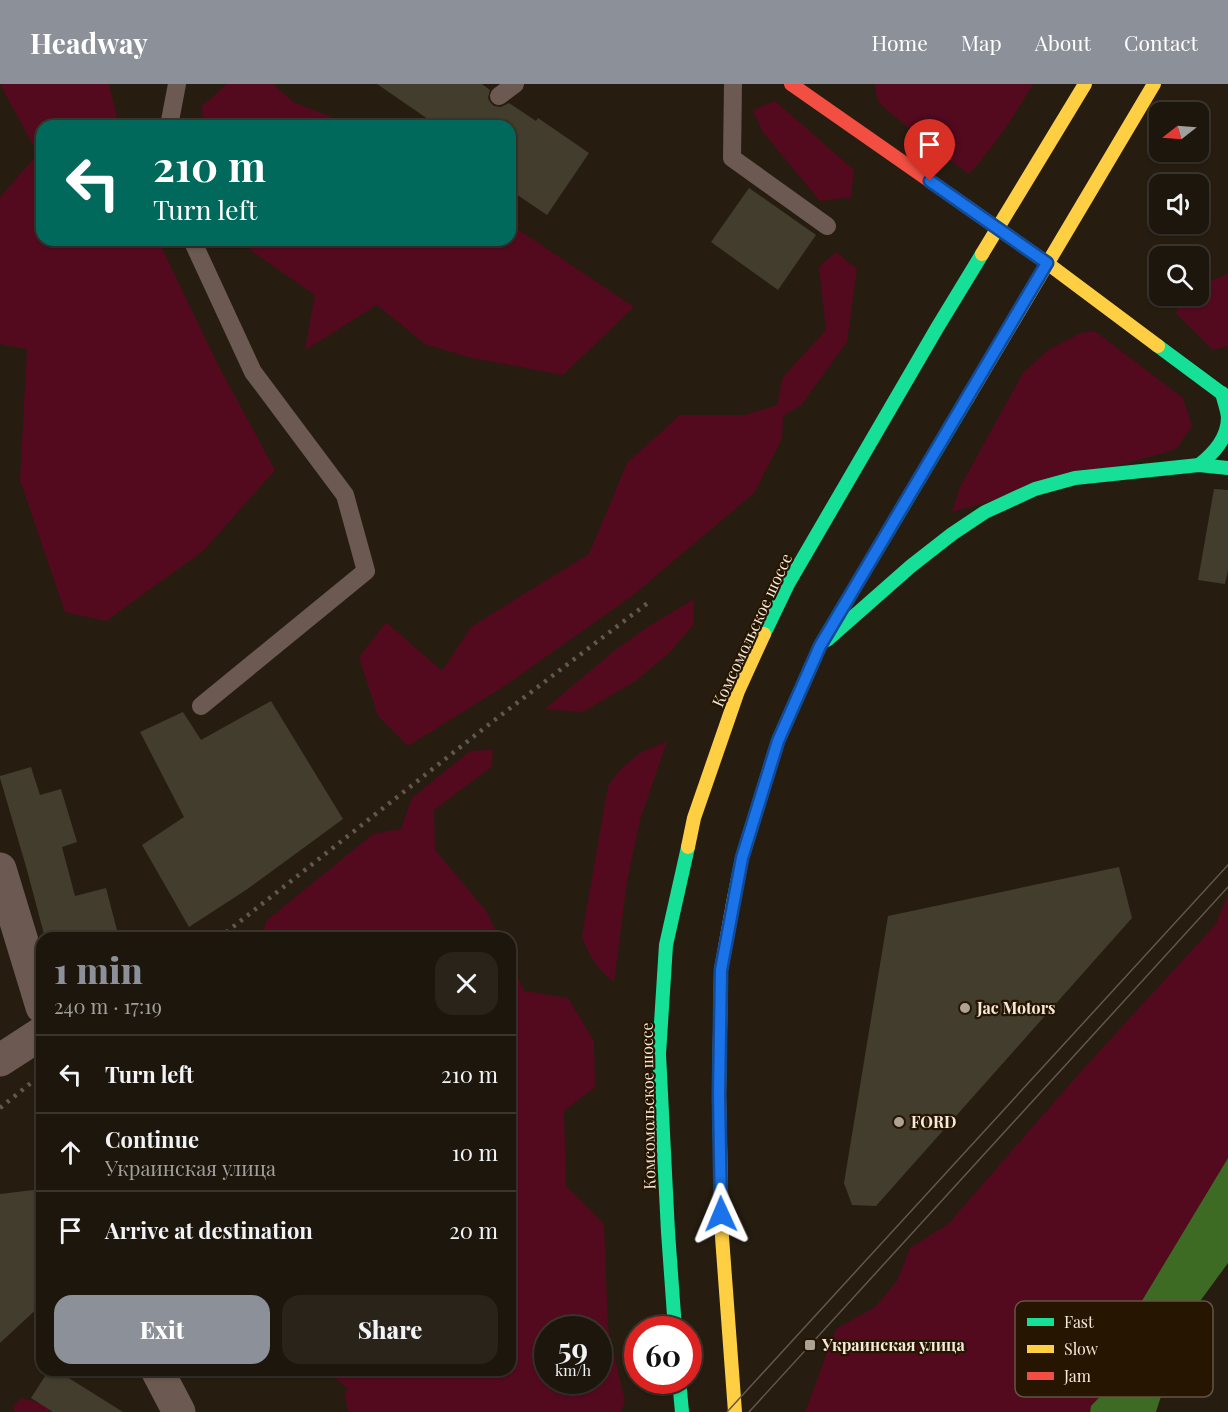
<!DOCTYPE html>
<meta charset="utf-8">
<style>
body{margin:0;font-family:"Playfair Display",serif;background:#29231a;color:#f1f3f6;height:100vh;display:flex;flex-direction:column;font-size:22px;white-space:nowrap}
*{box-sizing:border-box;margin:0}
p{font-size:20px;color:#a09f9d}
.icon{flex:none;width:33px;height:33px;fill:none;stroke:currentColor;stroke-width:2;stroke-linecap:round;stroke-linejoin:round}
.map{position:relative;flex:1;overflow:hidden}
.drawer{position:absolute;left:36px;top:848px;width:480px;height:444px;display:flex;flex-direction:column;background:#1c160c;border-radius:18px;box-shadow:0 2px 4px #0004,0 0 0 2px #3a352d}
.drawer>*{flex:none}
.banner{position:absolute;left:36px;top:36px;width:480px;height:126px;border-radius:18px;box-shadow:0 2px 4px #0004,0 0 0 2px #3a352d;background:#00695c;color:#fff;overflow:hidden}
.needle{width:39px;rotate:253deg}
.controls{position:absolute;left:1149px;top:18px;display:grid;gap:12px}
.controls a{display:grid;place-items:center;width:60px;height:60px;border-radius:12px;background:#1c160c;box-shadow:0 2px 4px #0004,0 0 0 2px #3a352d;font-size:30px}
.speed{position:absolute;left:534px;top:1232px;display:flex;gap:12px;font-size:30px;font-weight:700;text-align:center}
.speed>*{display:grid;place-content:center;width:78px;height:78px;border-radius:50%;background:#1c160c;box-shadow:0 2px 4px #0004,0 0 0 2px #3a352d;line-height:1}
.speed small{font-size:15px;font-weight:400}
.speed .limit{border:9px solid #d22;background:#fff;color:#111}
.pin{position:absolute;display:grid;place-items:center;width:51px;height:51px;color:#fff;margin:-62px -26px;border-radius:50% 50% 50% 0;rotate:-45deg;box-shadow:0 0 6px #0007}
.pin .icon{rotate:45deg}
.me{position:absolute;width:66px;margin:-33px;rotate:359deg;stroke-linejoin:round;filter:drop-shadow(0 0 4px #0008)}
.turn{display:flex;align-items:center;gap:21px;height:126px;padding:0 18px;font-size:27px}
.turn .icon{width:78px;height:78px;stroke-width:2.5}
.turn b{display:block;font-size:42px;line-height:51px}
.round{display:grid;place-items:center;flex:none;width:63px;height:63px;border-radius:18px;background:#29231a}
.overview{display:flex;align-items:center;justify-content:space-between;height:102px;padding:0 18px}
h1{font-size:36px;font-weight:800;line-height:45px;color:#8c9099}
.button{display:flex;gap:12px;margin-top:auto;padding:12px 18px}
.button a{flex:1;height:69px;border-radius:18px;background:#8c9099;color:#fff;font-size:24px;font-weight:800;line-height:69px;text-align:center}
.button a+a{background:#29231a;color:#f1f3f6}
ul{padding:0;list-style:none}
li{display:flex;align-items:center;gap:18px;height:78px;padding:0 18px;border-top:2px solid #3a352d}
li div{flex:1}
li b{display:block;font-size:22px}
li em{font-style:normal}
header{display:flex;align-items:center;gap:36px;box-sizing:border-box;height:84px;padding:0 30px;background:#8c9099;color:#fff}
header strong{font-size:28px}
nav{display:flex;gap:33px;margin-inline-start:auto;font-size:21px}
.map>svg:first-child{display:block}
.green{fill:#530a1f;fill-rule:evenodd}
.water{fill:#3e6b24}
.building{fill:#423d2c}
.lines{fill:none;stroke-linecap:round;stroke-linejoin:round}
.lane{stroke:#6c5951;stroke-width:18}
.street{stroke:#6c5951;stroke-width:33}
.fast{stroke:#16e098;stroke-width:14}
.slow{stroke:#ffcf43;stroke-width:14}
.jam{stroke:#f24e42;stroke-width:14}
.tram{stroke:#62584d;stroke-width:1.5}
.rail{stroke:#62584d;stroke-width:4.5;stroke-dasharray:3 6;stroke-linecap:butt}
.route-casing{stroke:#114b97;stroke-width:15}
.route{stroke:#1a73e8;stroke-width:10}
.poi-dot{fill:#ada294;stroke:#261500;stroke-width:2}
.labels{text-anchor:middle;stroke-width:4.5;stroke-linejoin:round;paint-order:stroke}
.street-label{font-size:16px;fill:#f5e9db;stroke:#261500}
.poi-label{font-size:16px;font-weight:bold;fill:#f5e9db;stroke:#261500;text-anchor:start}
.key{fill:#261500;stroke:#645542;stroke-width:1.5}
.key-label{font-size:16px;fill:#f5e9db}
</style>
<header>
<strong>Headway</strong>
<nav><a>Home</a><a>Map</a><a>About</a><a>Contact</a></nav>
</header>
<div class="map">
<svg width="1228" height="1328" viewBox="0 0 1228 1328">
<rect width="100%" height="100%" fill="#261d10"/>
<!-- green -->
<g class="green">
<polygon points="0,0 109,0 119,42 42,42 42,156 158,156 218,281 275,386 203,467 106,537 65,528 20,396 27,265 0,260 0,113 38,70"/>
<polygon points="227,0 273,0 293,18 354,42 203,42 202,22"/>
<path d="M875,0H1033C1014,32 994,63 969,90L922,55L881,21L877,14Z"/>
<polygon points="775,17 854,86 851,113 820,117 762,47 753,26"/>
<polygon points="510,140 634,223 563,291 468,273 425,260 377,221 305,266 315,211 253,168 244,156 510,156"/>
<polygon points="836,168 857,185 847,258 801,321 783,332 782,355 754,409 632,512 506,601 408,662 378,632 359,573 386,538 442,587 471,543 589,470 627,379 680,331 745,331 777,321 783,293 826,246 819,183"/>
<polygon points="1228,190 1228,262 1213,266 1176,229 1182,212 1198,212 1199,201"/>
<polygon points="1095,247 1183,314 1192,342 1177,364 1167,368 952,428 960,403 1023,289 1048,266 1081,249"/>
<polygon points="694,515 693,541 669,569 635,597 583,628 545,625 614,567 646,544"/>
<path d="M667,657L640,736L627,797L614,898C597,885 589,872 582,852L608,702L621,685L640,669Z"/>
<polygon points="493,666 491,683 434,726 435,766 486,827 499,853 262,853 266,837 373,750 401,745 412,714 470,667"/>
<polygon points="1228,810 1228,1074 1123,1250 1115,1297 1091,1322 1090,1328 805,1328 836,1245 875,1223 897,1197 910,1164 948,1140 1085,983 1216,840"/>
<path d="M510,877L524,907L568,914L594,957L595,1003L564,1027L566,1102L604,1140L608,1244L625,1318L621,1328H348L345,1310L348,1305L326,1286H510ZM571,1240L574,1245H598V1296H548V1245H571Z"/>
<polygon points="22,1314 69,1328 15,1328 12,1323"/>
</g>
<!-- water -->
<polygon class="water" points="1228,1074 1228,1179 1184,1239 1156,1328 1090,1328 1091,1322 1115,1297 1122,1250"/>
<!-- building -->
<g class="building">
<polygon points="377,0 482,0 490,6 488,14 490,18 494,22 501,23 509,19 536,37 538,34 589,69 547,131 510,106 510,42 438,42"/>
<polygon points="749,104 816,151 778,206 711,158"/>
<polygon points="1214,405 1228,406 1228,486 1225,500 1198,496"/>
<polygon points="271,617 343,735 246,806 189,843 142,761 184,733 140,648 183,628 201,656"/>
<polygon points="31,683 40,711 61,705 77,758 62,763 75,812 106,804 119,854 45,854 27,786 0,694 0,692"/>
<polygon points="1119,783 1132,834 876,1122 852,1121 844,1099 888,832"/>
<polygon points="42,1105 42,1220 0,1259 0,1110"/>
<polygon points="49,1286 56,1286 123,1328 53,1328 31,1314"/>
</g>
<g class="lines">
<!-- lane -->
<g class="lane">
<polyline points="733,0 732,74 827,142"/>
<polyline points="499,12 515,0"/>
<polyline points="169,42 177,0"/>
<polyline points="192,156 253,288 345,411 366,487 201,622"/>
</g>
<!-- street -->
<g class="street">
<polyline points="0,785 42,923"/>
<polyline points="0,976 42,949"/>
<polyline points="157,1286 179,1328"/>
</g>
<!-- fast -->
<g class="fast">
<polyline points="1158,262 1228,314"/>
<path d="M1199,381C1214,369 1228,354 1228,333C1227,325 1224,317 1222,309"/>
<polyline points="764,550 788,500 937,244 982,170"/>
<polyline points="827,556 911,482 952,450 985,428 1035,405 1075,394 1199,381 1228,384"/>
<polyline points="734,814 742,774 778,657 820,562 967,315"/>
<polyline points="675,1245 668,1148 659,970 666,861 688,763"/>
<polyline points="679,1296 682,1328"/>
</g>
<!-- slow -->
<g class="slow">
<polyline points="940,104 1047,179 1158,262"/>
<polyline points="982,170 1085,0"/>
<polyline points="967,315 1154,0"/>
<polyline points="688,763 694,734 738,607 764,550"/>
<polyline points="734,814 721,886 719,1011 722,1153 735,1328"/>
</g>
<!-- jam -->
<polyline class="jam" points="791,0 940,104"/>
<!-- tram -->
<g class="tram">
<polyline points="727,1328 1228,781"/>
<polyline points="749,1328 1228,803"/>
</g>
<!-- rail -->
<g class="rail">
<polyline points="219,854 492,638 649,518"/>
<polyline points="0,1024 42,990"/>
</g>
</g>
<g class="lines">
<defs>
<polyline id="route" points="721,1130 719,1011 721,886 742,774 778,657 820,562 1047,179 930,97"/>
</defs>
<!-- route casing -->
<use href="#route" class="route-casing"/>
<!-- route -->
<use href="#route" class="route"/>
</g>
<!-- markers -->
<g class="poi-dot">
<circle cx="965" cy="924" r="6"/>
<circle cx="899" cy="1038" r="6"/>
<rect x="804" y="1255" width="12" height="12" rx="3"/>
</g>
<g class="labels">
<!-- street labels -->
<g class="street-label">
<text transform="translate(752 546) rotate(-65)" y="6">Комсомольское шоссе</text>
<text transform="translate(648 1022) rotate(-91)" y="6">Комсомольское шоссе</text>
</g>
<!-- poi labels -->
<g class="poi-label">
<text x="977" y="930">Jac Motors</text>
<text x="911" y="1044">FORD</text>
<text x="822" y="1267">Украинская улица</text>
</g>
</g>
<!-- legend -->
<rect x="1015" y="1217" width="198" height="96" rx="9" class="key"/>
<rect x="1027" y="1234" width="27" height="8" fill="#16e098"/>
<rect x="1027" y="1261" width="27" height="8" fill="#ffcf43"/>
<rect x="1027" y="1288" width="27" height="8" fill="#f24e42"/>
<g class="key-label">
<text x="1064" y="1244">Fast</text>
<text x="1064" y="1271">Slow</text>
<text x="1064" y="1298">Jam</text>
</g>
</svg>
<div class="controls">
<a><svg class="needle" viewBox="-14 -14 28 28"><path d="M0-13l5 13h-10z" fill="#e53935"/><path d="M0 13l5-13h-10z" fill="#a09f9d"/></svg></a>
<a><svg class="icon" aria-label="sound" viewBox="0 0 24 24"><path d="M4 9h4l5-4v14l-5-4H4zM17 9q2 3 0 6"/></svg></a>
<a><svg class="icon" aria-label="search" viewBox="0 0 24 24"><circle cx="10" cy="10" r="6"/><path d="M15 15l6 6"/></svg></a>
</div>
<div class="speed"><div>59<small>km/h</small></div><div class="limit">60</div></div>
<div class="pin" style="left:930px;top:97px;background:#d93025"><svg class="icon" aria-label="arrive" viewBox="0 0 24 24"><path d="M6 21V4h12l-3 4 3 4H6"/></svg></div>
<svg class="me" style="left:721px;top:1130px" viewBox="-20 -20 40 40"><path d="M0-17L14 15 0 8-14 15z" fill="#1a73e8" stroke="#fff" stroke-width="4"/></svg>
<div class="banner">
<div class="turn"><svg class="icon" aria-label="left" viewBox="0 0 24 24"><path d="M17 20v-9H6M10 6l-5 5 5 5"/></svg><div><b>210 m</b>Turn left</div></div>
</div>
<section class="drawer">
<div class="overview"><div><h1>1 min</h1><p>240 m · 17:19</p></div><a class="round"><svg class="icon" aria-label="close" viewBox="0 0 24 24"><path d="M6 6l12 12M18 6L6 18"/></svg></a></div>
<ul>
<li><svg class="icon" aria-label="left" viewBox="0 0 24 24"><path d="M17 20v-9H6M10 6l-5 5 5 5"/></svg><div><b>Turn left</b></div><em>210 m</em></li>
<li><svg class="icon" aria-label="ahead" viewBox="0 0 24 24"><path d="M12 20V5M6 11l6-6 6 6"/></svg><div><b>Continue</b><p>Украинская улица</p></div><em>10 m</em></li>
<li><svg class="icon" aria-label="arrive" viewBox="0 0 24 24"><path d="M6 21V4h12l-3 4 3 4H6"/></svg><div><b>Arrive at destination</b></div><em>20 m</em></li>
</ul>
<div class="button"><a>Exit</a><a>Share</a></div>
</section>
</div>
